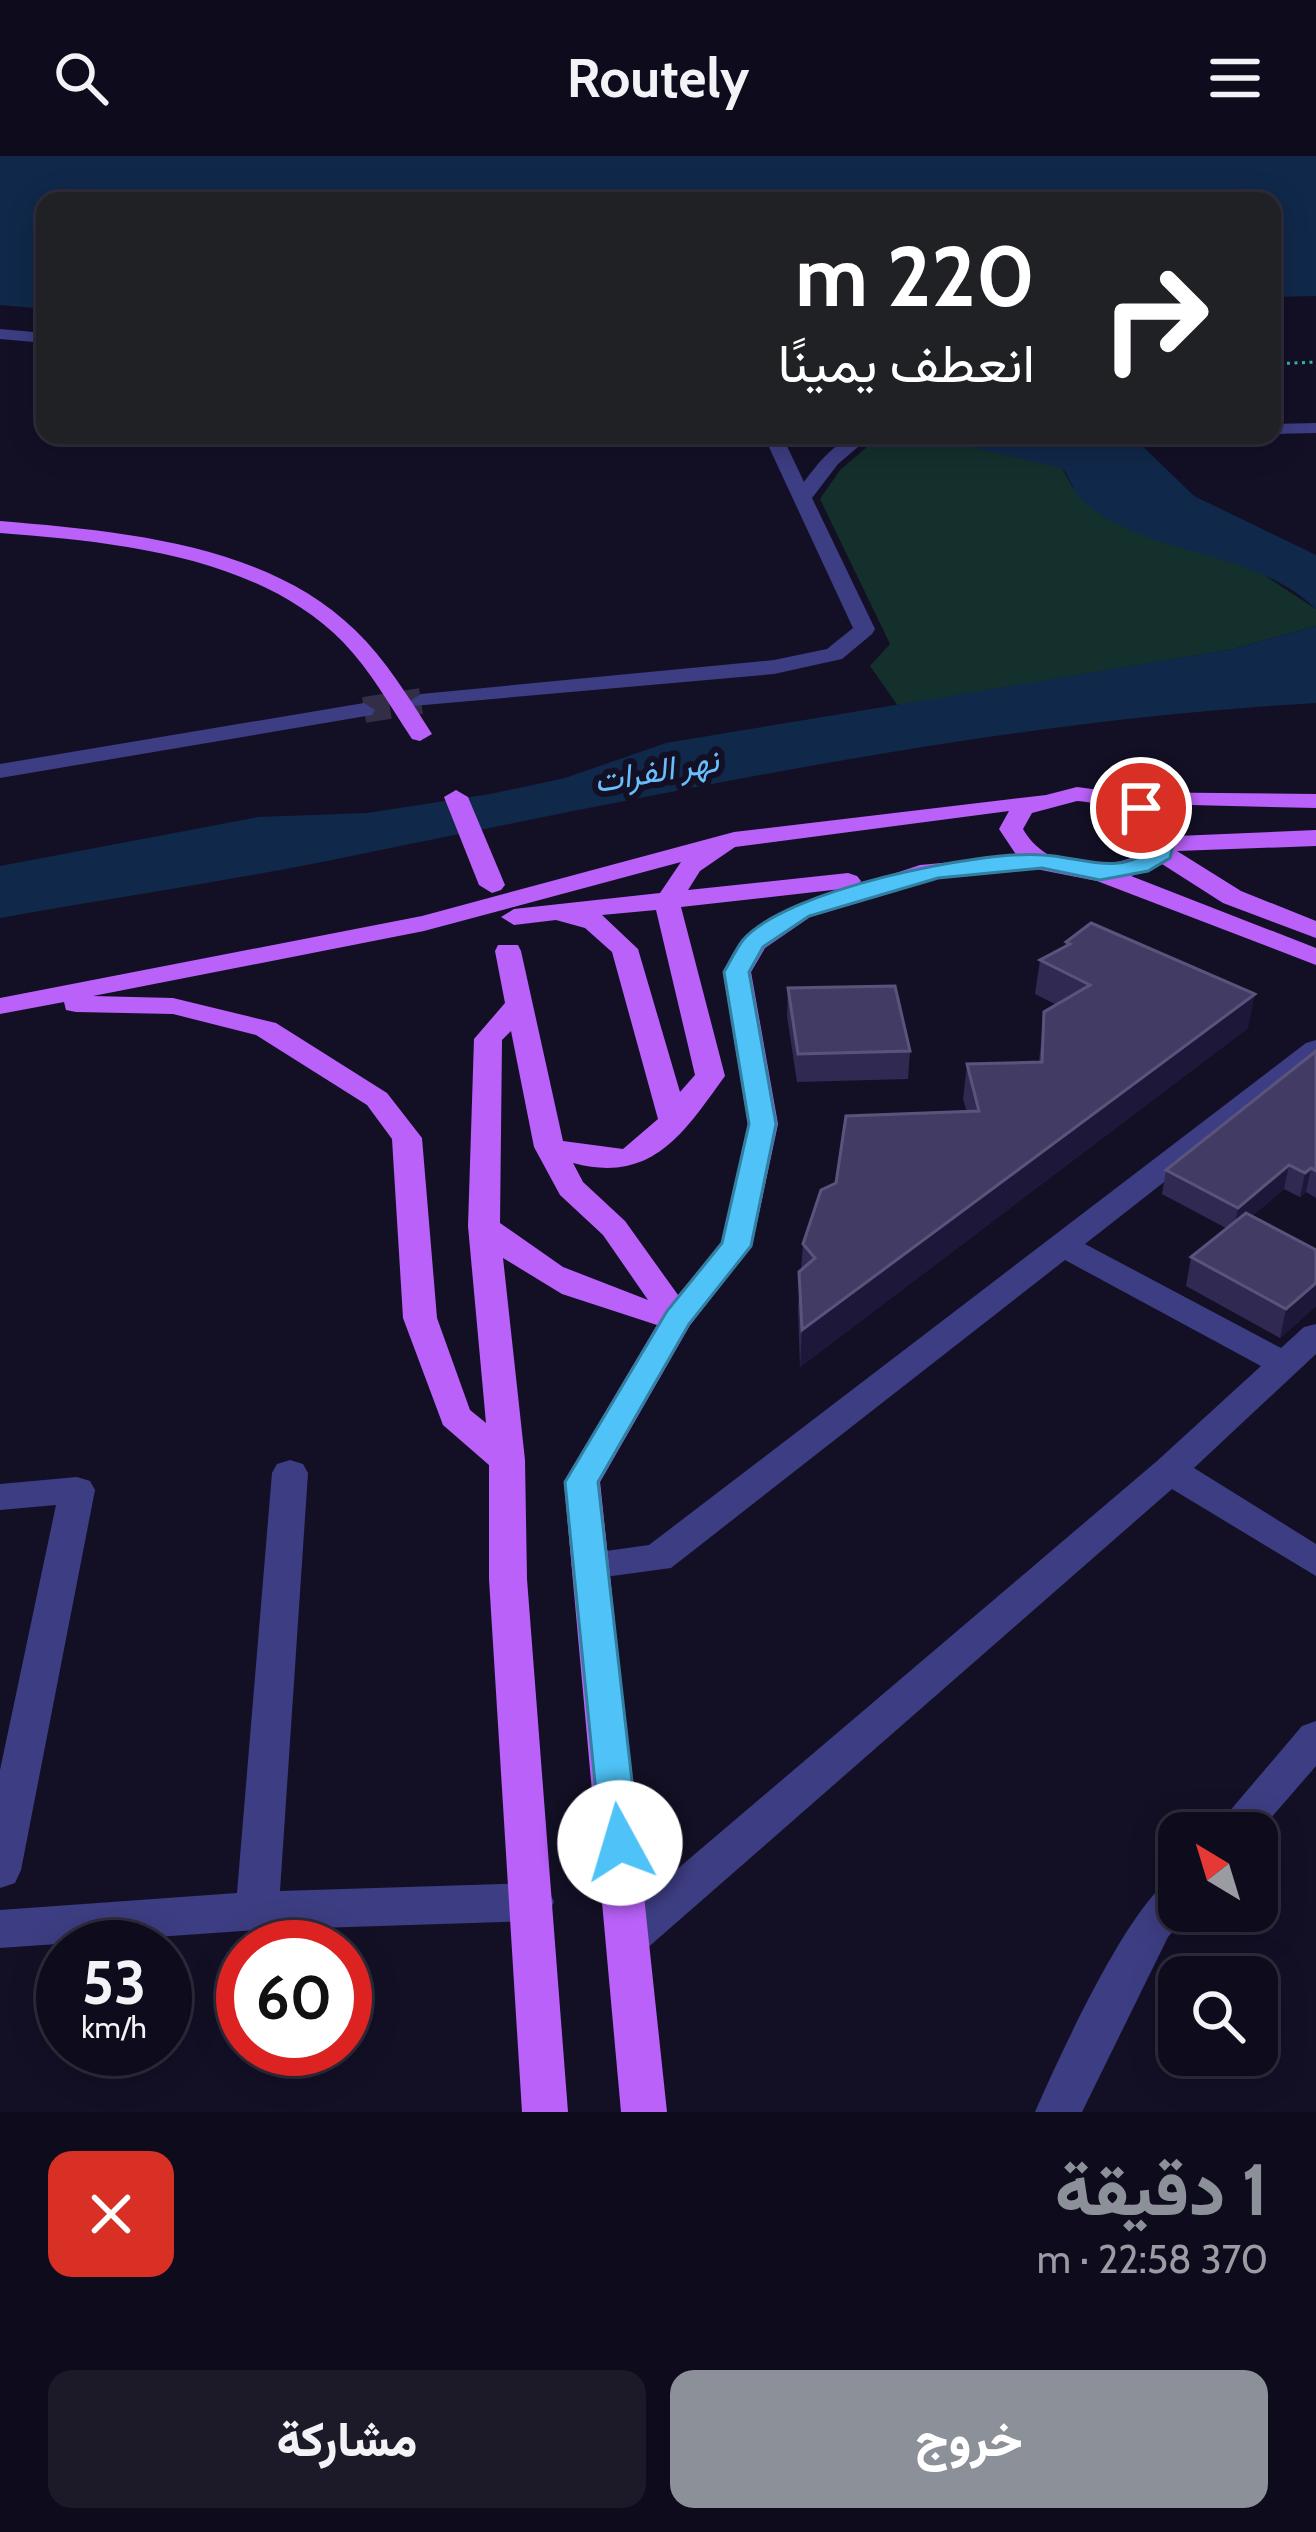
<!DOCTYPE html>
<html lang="ar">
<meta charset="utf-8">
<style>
body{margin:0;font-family:Cabin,Vazirmatn,sans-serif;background:#1c1a29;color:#f1f3f6;direction:rtl;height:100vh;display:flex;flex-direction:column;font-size:45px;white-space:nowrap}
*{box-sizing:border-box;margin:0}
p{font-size:39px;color:#9b9ba3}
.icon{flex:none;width:66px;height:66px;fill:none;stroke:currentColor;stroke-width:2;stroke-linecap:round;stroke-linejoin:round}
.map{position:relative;height:1956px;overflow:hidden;direction:ltr}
.details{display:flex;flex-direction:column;background:#0e0c1c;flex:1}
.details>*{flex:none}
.hud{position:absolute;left:36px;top:36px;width:1245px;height:252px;border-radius:24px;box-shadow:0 6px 30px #0003,0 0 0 3px #2e2c3b;direction:rtl;background:#202124;color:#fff;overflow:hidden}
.needle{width:78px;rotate:322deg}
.fabs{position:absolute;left:1158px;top:1656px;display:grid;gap:24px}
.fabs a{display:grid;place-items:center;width:120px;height:120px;border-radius:24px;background:#0e0c1c;box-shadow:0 6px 30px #0003,0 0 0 3px #2e2c3b;font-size:60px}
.speed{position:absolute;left:36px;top:1764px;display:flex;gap:24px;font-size:60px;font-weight:700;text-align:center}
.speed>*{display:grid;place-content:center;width:156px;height:156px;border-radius:50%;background:#0e0c1c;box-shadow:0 6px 30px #0003,0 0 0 3px #2e2c3b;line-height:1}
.speed small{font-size:30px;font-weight:400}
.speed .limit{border:18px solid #d22;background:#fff;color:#111}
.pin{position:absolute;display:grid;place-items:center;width:102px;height:102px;color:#fff;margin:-51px;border:6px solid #fff;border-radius:50%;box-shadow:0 3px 12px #0007}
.me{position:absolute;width:132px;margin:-66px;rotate:354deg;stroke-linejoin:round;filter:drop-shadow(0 0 9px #0008)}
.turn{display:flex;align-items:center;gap:42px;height:252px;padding:0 48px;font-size:54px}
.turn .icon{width:156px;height:156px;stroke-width:2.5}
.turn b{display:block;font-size:84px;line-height:102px}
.round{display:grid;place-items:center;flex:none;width:126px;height:126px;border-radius:24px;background:#1c1a29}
.headline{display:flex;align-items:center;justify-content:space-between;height:204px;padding:0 48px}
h1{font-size:72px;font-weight:800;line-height:90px;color:#8c9099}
.cta{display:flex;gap:24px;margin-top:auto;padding:24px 48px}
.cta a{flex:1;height:138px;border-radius:24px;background:#8c9099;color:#fff;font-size:48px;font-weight:800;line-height:138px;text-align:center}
.cta a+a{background:#1c1a29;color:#f1f3f6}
header{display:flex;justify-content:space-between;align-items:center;height:156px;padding:0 48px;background:#0e0c1c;font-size:54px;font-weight:800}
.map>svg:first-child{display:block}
.green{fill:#13302d}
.water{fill:#10284a}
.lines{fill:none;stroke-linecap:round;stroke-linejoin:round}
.minor-tunnel{stroke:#312e46;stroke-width:26;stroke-dasharray:26 12;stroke-linecap:butt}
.path{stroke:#33b4a7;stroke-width:3;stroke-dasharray:3 4.5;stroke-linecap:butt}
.minor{fill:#3d3d83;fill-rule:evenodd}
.major{fill:#ba61fa;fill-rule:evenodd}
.wall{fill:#302a53}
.shaded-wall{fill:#1d1839}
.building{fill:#423c65;stroke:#5a547d;stroke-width:3}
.route{fill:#4fc3f7;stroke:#337fa1;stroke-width:3}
.labels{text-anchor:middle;stroke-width:12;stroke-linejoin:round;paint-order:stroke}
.far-water-label{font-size:33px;font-style:italic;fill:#68bdfa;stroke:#131026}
</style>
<header><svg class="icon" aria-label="menu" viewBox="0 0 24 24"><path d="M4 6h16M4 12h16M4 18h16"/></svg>Routely<svg class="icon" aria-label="search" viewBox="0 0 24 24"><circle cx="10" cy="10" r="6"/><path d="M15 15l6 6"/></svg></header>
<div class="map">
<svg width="1316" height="1956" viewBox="0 0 1316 1956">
<rect width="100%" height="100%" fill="#131026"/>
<!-- green -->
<polygon class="green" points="875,284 962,289 1046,304 1062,312 1073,332 1116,365 1261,417 1316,453 1316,470 1233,493 898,550 870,510 890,488 820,343 840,314"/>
<!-- water -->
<g class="water">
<polygon points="0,0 1316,0 1316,140 1272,141 1272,45 45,45 45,153 0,149"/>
<path d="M958,279H1131L1194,340L1316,399V453C1250,390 1141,401 1081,343C1072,334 1070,321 1062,312L962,289Z"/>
<path d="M1316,470V547C980,566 651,640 322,706C215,727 107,743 0,762V710L258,661L367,657L490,638L565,622L666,587L1233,493Z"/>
</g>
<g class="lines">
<!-- minor-tunnel -->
<polyline class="minor-tunnel" points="364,554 421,545"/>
<!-- path -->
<polyline class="path" points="1272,208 1316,206"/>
<!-- minor -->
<g class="minor">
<polygon points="0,173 45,177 45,187 0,183"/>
<polygon points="1316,267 1316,277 1272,278 1272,268"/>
<path d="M657,279H835L826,284L786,288L804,326C823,301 839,279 872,279L838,308L812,342L875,473L872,478L842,503L774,518L413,550L410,545L421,538L774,504L827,493L853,472L768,289L666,284Z"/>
<polygon points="364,547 375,554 372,559 0,622 0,608"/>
<polygon points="1316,884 1316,907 1085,1088 1281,1192 1304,1171 1316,1168 1316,1198 1194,1312 1316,1388 1316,1420 1172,1333 645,1794 630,1799 615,1794 608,1780 615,1766 1157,1305 1261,1210 1065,1104 671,1412 590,1423 577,1419 571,1409 577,1399 649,1389 1306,887"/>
<polygon points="290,1304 303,1308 308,1317 280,1735 533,1727 548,1733 554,1746 548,1759 533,1765 257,1774 0,1792 0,1754 237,1737 272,1317 277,1308"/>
<polygon points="77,1321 90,1325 95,1334 21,1714 15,1727 0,1732 0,1614 56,1349 0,1354 0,1328"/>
<polygon points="1316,1565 1316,1610 1257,1678 1211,1677 1302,1570"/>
<path d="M1179,1718V1755H1190L1168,1781L1082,1956H1035C1057,1906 1134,1735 1179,1718Z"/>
</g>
<!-- major -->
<g class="major">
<path d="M0,365C118,375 266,387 355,474C386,504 409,542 432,578L420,585L412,583C390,550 371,515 343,486C257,399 115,386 0,377Z"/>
<path d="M1077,631L1115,636L1316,638V652L1150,648L1166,660L1177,680L1316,674V690L1177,695L1241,735L1316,765V782L1223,747L1162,708L1131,720L1316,792V809L1097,725L1036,713L936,723L810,761L765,792L751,816L778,968L752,1090L690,1169L600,1326L667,1956H621L564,1326L657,1169L562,1138L503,1102L525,1304L527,1423L568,1956H522L489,1423V1309L443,1269L403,1162L392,983L367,949L256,879L173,858L76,856L66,854L64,846L0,858V842L422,760L734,676L1046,639ZM1077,645C1107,648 1131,653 1152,676L1150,693C1108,717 1049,718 1023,673L1032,657ZM1009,655L999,673L1017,700L920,709L857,730L861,725L857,720L848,717L688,734L700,715L735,691ZM681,706L660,737L514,753L501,761L514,769L556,764L585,772L612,796L658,963L623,993L563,985L521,795L518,789H498L495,795L505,847L474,883L468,1070L486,1267L470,1254L437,1162L422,982L387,937L276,867L173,842L93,840L424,775ZM850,732C789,750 757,759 723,816L748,968L721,1088L678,1139L625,1065L583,1026L573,1007C652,1028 683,978 725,920L681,751ZM656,754L695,919L680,936L638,793L602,759ZM511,875L534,991L560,1039L603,1079L648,1144L563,1111L500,1067L502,884Z"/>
<polygon points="456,634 468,641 505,729 501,734 492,737 479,729 444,641"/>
</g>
</g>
<!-- wall -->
<g class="wall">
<polygon points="1066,786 1248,872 800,1211 798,1152 803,1088 836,1027 967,956 963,943 967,908 1039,906 1044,856 1057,849 1035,838 1040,804 1065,791"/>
<polygon points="788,832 910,895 908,923 797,926 787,860"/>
<polygon points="1316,895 1316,1042 1306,1036 1300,1041 1284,1033 1252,1060 1316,1094 1316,1150 1280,1182 1186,1130 1191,1101 1226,1072 1162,1038 1166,1014"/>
</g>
<!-- shaded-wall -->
<g class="shaded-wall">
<polygon points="1255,838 1248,872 800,1211 802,1174"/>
<polygon points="1289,1009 1284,1033 1233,1076 1238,1052"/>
<polygon points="1311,1012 1306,1036 1300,1041 1305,1017"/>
<polygon points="1316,1127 1316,1150 1280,1182 1286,1153"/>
</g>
<!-- building -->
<g class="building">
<polygon points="1091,767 1255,838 802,1174 799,1116 815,1102 803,1088 821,1034 836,1027 846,960 979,955 967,908 1042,906 1044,856 1090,829 1040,804 1070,788 1066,786"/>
<polygon points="895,830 910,895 798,898 788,832"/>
<polygon points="1316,895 1316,1015 1311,1012 1305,1017 1289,1009 1238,1052 1166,1014"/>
<polygon points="1246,1057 1316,1094 1316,1127 1286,1153 1191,1101"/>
</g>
<!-- route -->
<path class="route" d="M1141,645L1177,675L1170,702L1148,715L1100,724L1042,712L938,722L809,760L763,791L749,816L776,968L751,1090L689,1168L598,1326L639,1687L634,1698L620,1703L607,1698L601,1687L565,1326L667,1155L722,1087L749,968L724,816C730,806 736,793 743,784C786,734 978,694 1043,699C1081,701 1116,720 1151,694L1154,676L1129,652Z"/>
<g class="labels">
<!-- far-water labels -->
<g class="far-water-label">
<text transform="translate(656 614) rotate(-10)" y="12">نهر الفرات</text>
</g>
</g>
</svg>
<div class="fabs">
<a><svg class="needle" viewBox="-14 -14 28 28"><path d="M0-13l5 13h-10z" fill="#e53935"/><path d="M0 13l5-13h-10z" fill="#9b9ba3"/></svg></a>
<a><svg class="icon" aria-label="search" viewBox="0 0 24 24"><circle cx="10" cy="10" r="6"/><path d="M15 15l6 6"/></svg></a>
</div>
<div class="speed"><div>53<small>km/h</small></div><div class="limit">60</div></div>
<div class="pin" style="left:1141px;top:652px;background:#d93025"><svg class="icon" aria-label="arrive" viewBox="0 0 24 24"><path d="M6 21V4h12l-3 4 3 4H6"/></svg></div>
<svg class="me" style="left:620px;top:1687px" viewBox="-20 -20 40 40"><circle r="19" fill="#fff"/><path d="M0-13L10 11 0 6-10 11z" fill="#4fc3f7"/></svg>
<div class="hud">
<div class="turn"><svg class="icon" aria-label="right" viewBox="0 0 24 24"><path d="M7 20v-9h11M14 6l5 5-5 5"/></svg><div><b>220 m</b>انعطف يمينًا</div></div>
</div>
</div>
<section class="details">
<div class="headline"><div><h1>1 دقيقة</h1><p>370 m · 22:58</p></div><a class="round" style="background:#d93025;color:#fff"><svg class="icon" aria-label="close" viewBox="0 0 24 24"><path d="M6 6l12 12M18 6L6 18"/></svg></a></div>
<div class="cta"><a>خروج</a><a>مشاركة</a></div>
</section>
